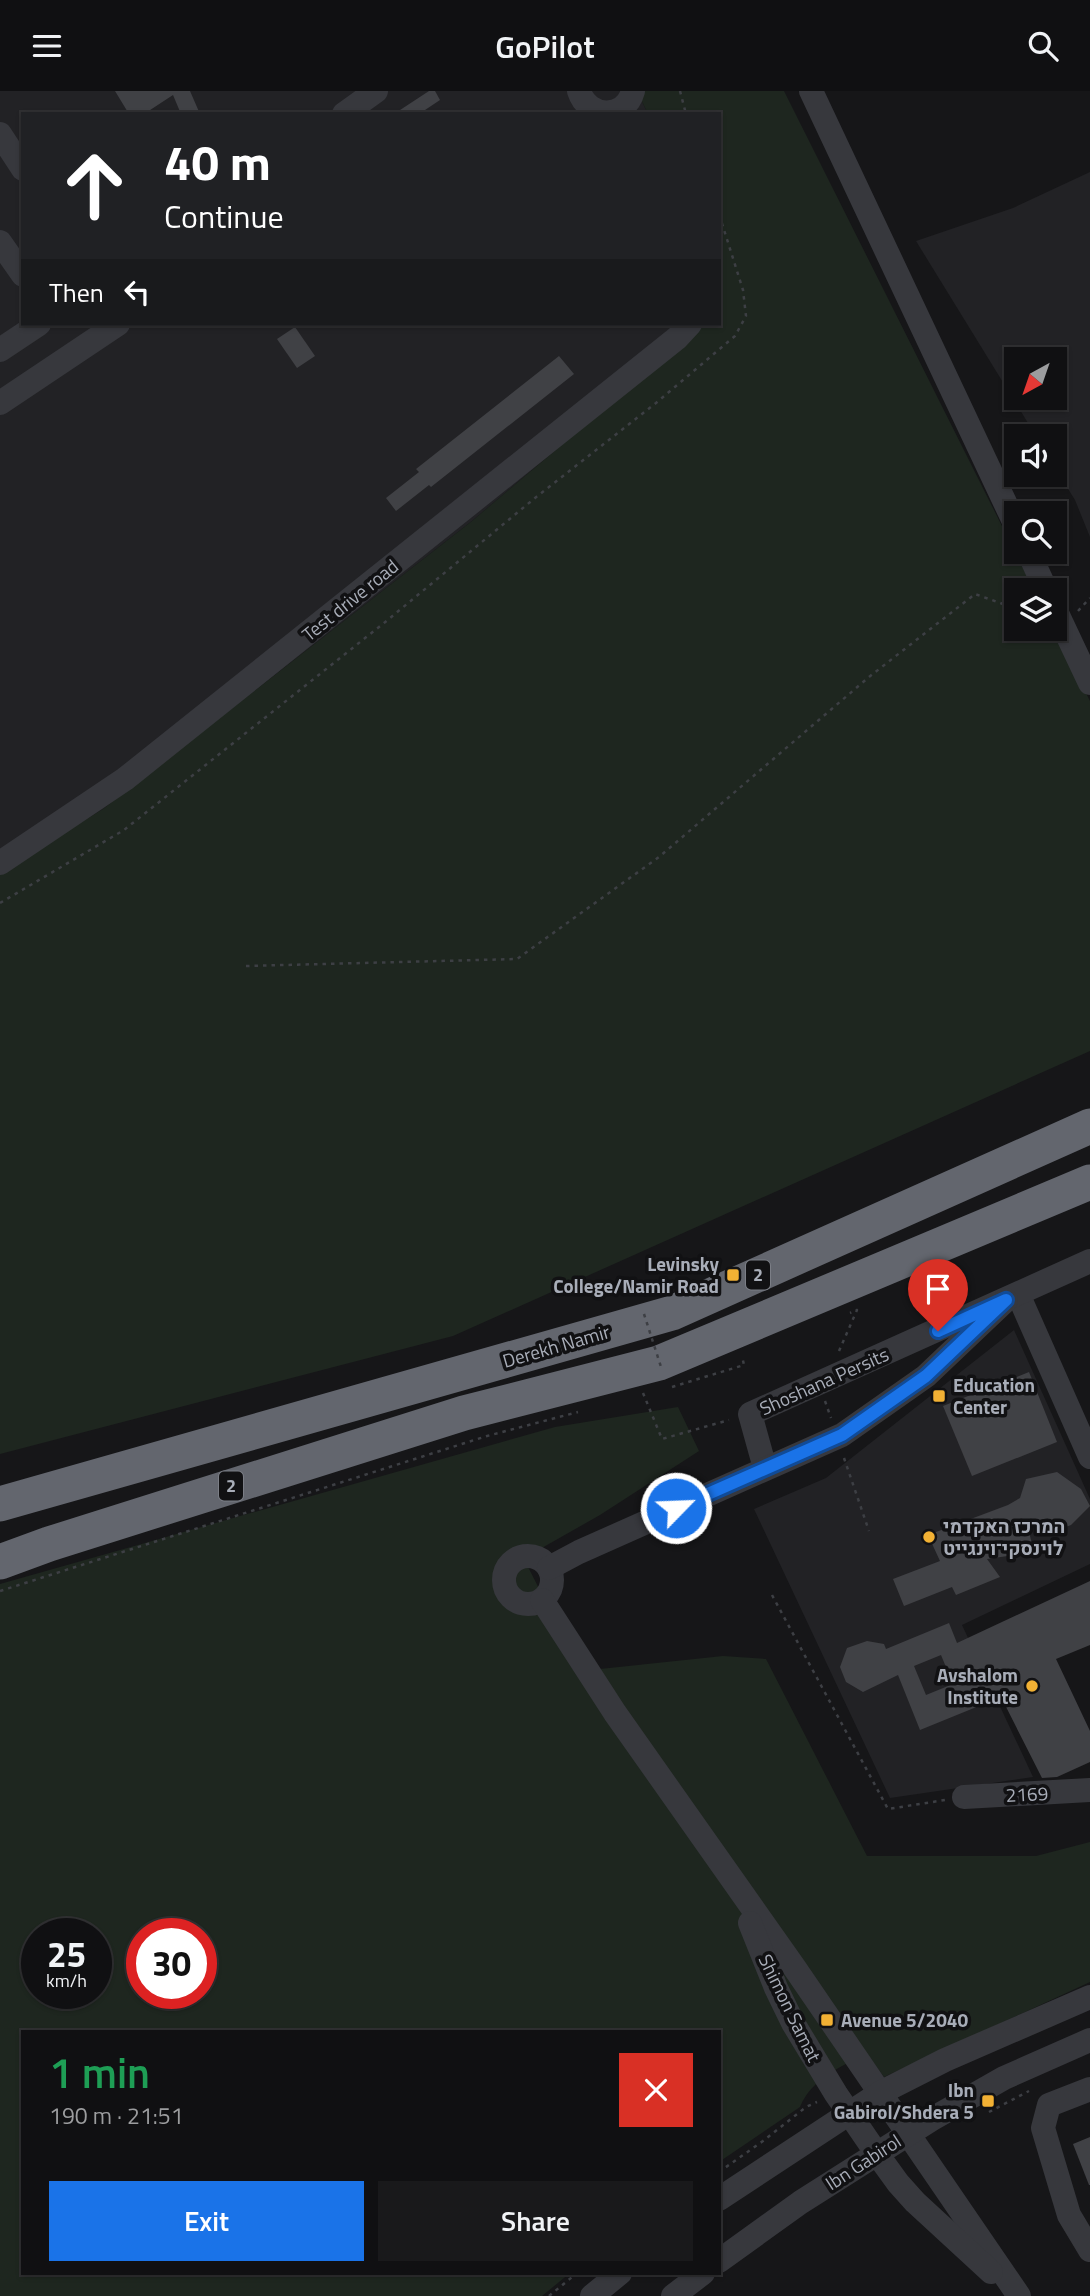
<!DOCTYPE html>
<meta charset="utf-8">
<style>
body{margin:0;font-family:"Titillium Web",Heebo,sans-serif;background:#19191b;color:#f1f3f6;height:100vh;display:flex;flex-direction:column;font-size:26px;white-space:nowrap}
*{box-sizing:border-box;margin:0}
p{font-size:23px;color:#9c9d9f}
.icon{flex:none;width:38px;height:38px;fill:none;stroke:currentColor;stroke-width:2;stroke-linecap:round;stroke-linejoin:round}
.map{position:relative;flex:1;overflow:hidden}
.side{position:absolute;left:21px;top:1939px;width:700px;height:245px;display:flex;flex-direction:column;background:#101012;border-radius:0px;box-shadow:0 2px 5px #0004,0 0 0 2px #303032}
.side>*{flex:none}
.hud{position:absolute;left:21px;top:21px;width:700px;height:214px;border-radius:0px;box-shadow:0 2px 5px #0004,0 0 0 2px #303032;background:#202124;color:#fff;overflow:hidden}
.needle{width:46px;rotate:220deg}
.tools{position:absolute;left:1004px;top:256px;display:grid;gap:14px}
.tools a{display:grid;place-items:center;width:63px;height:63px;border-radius:0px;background:#101012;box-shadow:0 2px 5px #0004,0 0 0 2px #303032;font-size:35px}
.speed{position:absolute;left:21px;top:1827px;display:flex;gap:14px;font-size:35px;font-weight:700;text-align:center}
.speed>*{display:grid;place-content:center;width:91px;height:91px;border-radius:50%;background:#101012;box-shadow:0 2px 5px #0004,0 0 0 2px #303032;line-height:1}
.speed small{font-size:18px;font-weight:400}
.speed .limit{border:10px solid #d22;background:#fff;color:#111}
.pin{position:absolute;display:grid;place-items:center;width:60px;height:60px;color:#fff;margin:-72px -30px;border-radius:50% 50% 50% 0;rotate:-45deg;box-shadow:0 0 7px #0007}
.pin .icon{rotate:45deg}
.me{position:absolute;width:77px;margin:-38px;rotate:66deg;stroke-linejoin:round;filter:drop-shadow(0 0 5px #0008)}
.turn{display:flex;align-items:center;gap:24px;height:147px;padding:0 28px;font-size:32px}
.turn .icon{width:91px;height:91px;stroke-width:2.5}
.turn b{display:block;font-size:49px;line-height:60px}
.then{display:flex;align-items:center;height:66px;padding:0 28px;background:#0003;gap:14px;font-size:26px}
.round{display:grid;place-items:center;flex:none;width:74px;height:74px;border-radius:0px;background:#19191b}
.summary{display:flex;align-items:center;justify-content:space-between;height:119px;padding:0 28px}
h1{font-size:42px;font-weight:600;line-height:52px;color:#1e9e55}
.action{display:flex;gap:14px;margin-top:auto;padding:14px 28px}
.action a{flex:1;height:80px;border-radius:0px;background:#1a73e8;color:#fff;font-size:28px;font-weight:600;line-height:80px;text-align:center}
.action a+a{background:#19191b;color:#f1f3f6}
header{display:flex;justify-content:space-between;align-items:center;height:91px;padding:0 28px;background:#101012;font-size:32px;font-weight:600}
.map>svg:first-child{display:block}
.built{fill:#222225;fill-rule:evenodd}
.green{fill:#1e261f;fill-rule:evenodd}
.building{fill:#404145;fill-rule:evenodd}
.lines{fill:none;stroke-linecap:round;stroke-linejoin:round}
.path{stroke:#3d3f44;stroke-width:2.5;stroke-dasharray:3.5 5;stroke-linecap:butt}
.minor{stroke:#37383d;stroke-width:24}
.highway{stroke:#63666e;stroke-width:35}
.path-bridge{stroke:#3d3f44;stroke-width:2.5;stroke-dasharray:3.5 5;stroke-linecap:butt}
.route-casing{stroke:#114b97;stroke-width:18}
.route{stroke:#1a73e8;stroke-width:12}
.poi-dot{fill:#f2b134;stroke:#111113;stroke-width:2.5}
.labels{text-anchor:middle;stroke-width:7;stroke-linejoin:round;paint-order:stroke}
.shield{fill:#111113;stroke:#7b7e86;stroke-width:2}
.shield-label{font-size:18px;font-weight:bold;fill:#a8adb8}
.street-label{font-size:19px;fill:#a8adb8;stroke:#111113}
.poi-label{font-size:19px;font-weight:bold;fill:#a8adb8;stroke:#111113;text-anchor:end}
</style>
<header><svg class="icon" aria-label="menu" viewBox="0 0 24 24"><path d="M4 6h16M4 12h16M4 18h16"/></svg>GoPilot<svg class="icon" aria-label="search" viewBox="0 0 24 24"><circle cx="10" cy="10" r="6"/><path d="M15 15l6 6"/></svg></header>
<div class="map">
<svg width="1090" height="2205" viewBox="0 0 1090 2205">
<rect width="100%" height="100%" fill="#161618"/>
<!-- built -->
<g class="built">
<polygon points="0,0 567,0 568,2 569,0 637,0 648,23 23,23 23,233 697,233 690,245 472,430 103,718 0,781"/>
<path d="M1090,81V446L1075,409L1055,377V345H1036L916,150L1013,117ZM1017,268H1055V306H1017Z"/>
<polygon points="1014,1239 1090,1408 1090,1473 962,1534 1033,1686 890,1707 754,1418 826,1387"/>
</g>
<!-- green -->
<g class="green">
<polygon points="637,0 784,0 1034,499 1017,499 1017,537 1053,537 1090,610 1090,960 453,1245 0,1363 0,781 103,718 472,430 690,245 697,233 719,233 719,23 648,23"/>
<path d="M678,1316L699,1360L600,1424L533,1462L526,1472L581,1580L723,1565L766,1568L867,1765H1036L1090,1751V1891L884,1986L866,1962C840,1977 812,1987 800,2016L719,2071V1941H23V2182H570L542,2205H0V1493L555,1336ZM37,1843H96V1902H37ZM142,1843H201V1902H142Z"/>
</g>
<!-- building -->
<g class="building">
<polygon points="115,0 190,0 200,23 181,23 173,4 144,23 129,23"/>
<polygon points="429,0 435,0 440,9 419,23 394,23"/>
<polygon points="295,236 315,265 297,277 277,248"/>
<polygon points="559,265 574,283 431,396 429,394 396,420 386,407 419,381 416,378"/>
<polygon points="1029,1281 1057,1351 972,1385 943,1315"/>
<polygon points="1057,1381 1081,1398 1090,1415 1071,1434 1048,1443 1026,1429 1034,1461 987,1468 1000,1486 956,1504 952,1496 904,1515 893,1488 940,1470 928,1444 1008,1414 1020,1407 1026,1388"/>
<path d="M1090,1490V1554L1056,1568L1090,1640V1671L1057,1686L1042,1687L1001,1606L920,1639L898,1584L863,1601L846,1591L840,1576L847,1557L867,1550L884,1553L886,1558L949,1532L957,1552ZM941,1564L953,1593L926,1604L914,1575Z"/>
<polygon points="1090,2046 1090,2094 1089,2094 1073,2053"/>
</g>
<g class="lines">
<!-- path -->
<g class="path">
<polyline points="680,0 686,23"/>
<polyline points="1078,520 1090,507"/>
<polyline points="0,812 124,739 384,532 535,407 656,312 735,245 746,225 743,199 719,123"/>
<polyline points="246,875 517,868 659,766 869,586 975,503 1017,518"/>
<polyline points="839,1260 857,1219 850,1222"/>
<polyline points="672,1296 744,1274 742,1265"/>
<polyline points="643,1302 662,1348 729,1329"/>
<polyline points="825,1310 831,1327"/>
<polyline points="844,1367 869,1440"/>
<polyline points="0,1500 487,1345 578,1321"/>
<polyline points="772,1504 888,1718 945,1709"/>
<polyline points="989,2021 1029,2000"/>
<polyline points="719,2081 763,2050 806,2016 817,2011"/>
<polyline points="549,2205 577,2182"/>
</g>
<!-- minor -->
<g class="minor">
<path d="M579,0C588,28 625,29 633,0"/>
<polyline points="811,0 1017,437"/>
<polyline points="344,23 376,0"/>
<polyline points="0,43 23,78"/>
<polyline points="0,151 23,184"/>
<polyline points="0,259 39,233"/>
<polyline points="0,312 118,233"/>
<polyline points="1028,460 1046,499"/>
<polyline points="1055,518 1090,592"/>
<polyline points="0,772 125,688 677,247 690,233"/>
<polyline points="1018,1203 1090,1366"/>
<polyline points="765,1377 750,1323 1090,1170"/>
<circle cx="528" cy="1489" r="24"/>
<polyline points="549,1477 579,1461 842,1344 926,1285 1006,1209"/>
<polyline points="542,1509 615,1622 794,1876 1019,2205"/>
<polyline points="964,1706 1090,1699"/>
<polyline points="750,1832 776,1897 793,1932 836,2003 877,2063 898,2092 915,2111 991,2181"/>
<polyline points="1090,1998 1049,2014 1043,2037 1069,2124 1090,2159"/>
<polyline points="719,2108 880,2002 945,1969 1090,1906"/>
<polyline points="719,2170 801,2111 932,2028 1004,1987 1090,1949"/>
<polyline points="592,2205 620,2182"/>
<polyline points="673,2205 703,2182"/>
</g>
<!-- highway -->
<g class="highway">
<polyline points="0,1413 672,1222 1090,1035"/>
<polyline points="0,1471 49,1453 464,1322 659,1272 1090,1091"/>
</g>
<!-- path-bridge -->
<polyline class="path-bridge" points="644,1223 662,1279"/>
</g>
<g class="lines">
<defs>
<polyline id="route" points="676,1417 842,1344 926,1285 1006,1209 938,1240"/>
</defs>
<!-- route casing -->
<use href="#route" class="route-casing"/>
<!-- route -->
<use href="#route" class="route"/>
</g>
<!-- markers -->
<g class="poi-dot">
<rect x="726" y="1177" width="14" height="14" rx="3.5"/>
<rect x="932" y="1298" width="14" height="14" rx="3.5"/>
<circle cx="929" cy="1446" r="7"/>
<circle cx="1032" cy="1595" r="7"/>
<rect x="820" y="1922" width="14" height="14" rx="3.5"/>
<rect x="981" y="2003" width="14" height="14" rx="3.5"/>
</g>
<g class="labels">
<!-- shield labels -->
<g class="shield">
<rect x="746" y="1169.5" width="24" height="29" rx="5"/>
<rect x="219" y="1380.5" width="24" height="29" rx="5"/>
</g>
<g class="shield-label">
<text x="758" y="1190">2</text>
<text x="231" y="1401">2</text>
</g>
<!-- street labels -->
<g class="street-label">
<text transform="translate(350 509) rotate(-39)" y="7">Test drive road</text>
<text transform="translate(556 1255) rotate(-16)" y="7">Derekh Namir</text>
<text transform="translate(824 1290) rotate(-24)" y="7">Shoshana Persits</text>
<text transform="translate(1027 1703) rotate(-3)" y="7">2169</text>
<text transform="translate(790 1917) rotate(64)" y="7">Shimon Samat</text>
<text transform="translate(863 2071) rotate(-33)" y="7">Ibn Gabirol</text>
</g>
<!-- poi labels -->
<g class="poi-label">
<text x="719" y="1180">Levinsky<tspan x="719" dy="22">College/Namir Road</tspan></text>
<text x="953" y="1301" text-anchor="start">Education<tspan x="953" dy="22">Center</tspan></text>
<text x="943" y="1442" text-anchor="start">המרכז האקדמי<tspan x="943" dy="22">לוינסקי־וינגייט</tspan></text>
<text x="1018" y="1591">Avshalom<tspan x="1018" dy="22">Institute</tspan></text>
<text x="841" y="1936" text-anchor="start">Avenue 5/2040</text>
<text x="974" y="2006">Ibn<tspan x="974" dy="22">Gabirol/Shdera 5</tspan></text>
</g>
</g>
</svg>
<div class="tools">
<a><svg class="needle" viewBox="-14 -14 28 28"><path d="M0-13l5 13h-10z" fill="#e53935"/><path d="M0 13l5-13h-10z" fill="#9c9d9f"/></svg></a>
<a><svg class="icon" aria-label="sound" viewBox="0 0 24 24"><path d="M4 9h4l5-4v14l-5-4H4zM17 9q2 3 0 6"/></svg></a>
<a><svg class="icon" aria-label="search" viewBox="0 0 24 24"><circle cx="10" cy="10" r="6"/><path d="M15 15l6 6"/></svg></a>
<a><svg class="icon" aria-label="layers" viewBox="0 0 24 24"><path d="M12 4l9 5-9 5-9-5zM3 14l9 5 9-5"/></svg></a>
</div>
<div class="speed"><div>25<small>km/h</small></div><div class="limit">30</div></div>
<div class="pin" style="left:938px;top:1240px;background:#d93025"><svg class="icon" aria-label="arrive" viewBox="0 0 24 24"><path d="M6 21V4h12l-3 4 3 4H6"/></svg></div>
<svg class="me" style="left:676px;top:1417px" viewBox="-20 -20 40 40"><circle r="17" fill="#1a73e8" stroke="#fff" stroke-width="3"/><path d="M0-11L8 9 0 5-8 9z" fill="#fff"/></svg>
<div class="hud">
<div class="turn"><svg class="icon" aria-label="ahead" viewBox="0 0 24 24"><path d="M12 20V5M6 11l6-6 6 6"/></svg><div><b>40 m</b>Continue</div></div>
<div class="then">Then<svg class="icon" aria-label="left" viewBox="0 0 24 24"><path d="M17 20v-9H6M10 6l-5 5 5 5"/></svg></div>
</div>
<section class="side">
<div class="summary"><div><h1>1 min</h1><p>190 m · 21:51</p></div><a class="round" style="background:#d93025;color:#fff"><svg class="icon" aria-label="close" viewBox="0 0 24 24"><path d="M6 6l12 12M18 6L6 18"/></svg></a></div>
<div class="action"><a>Exit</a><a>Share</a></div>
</section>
</div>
